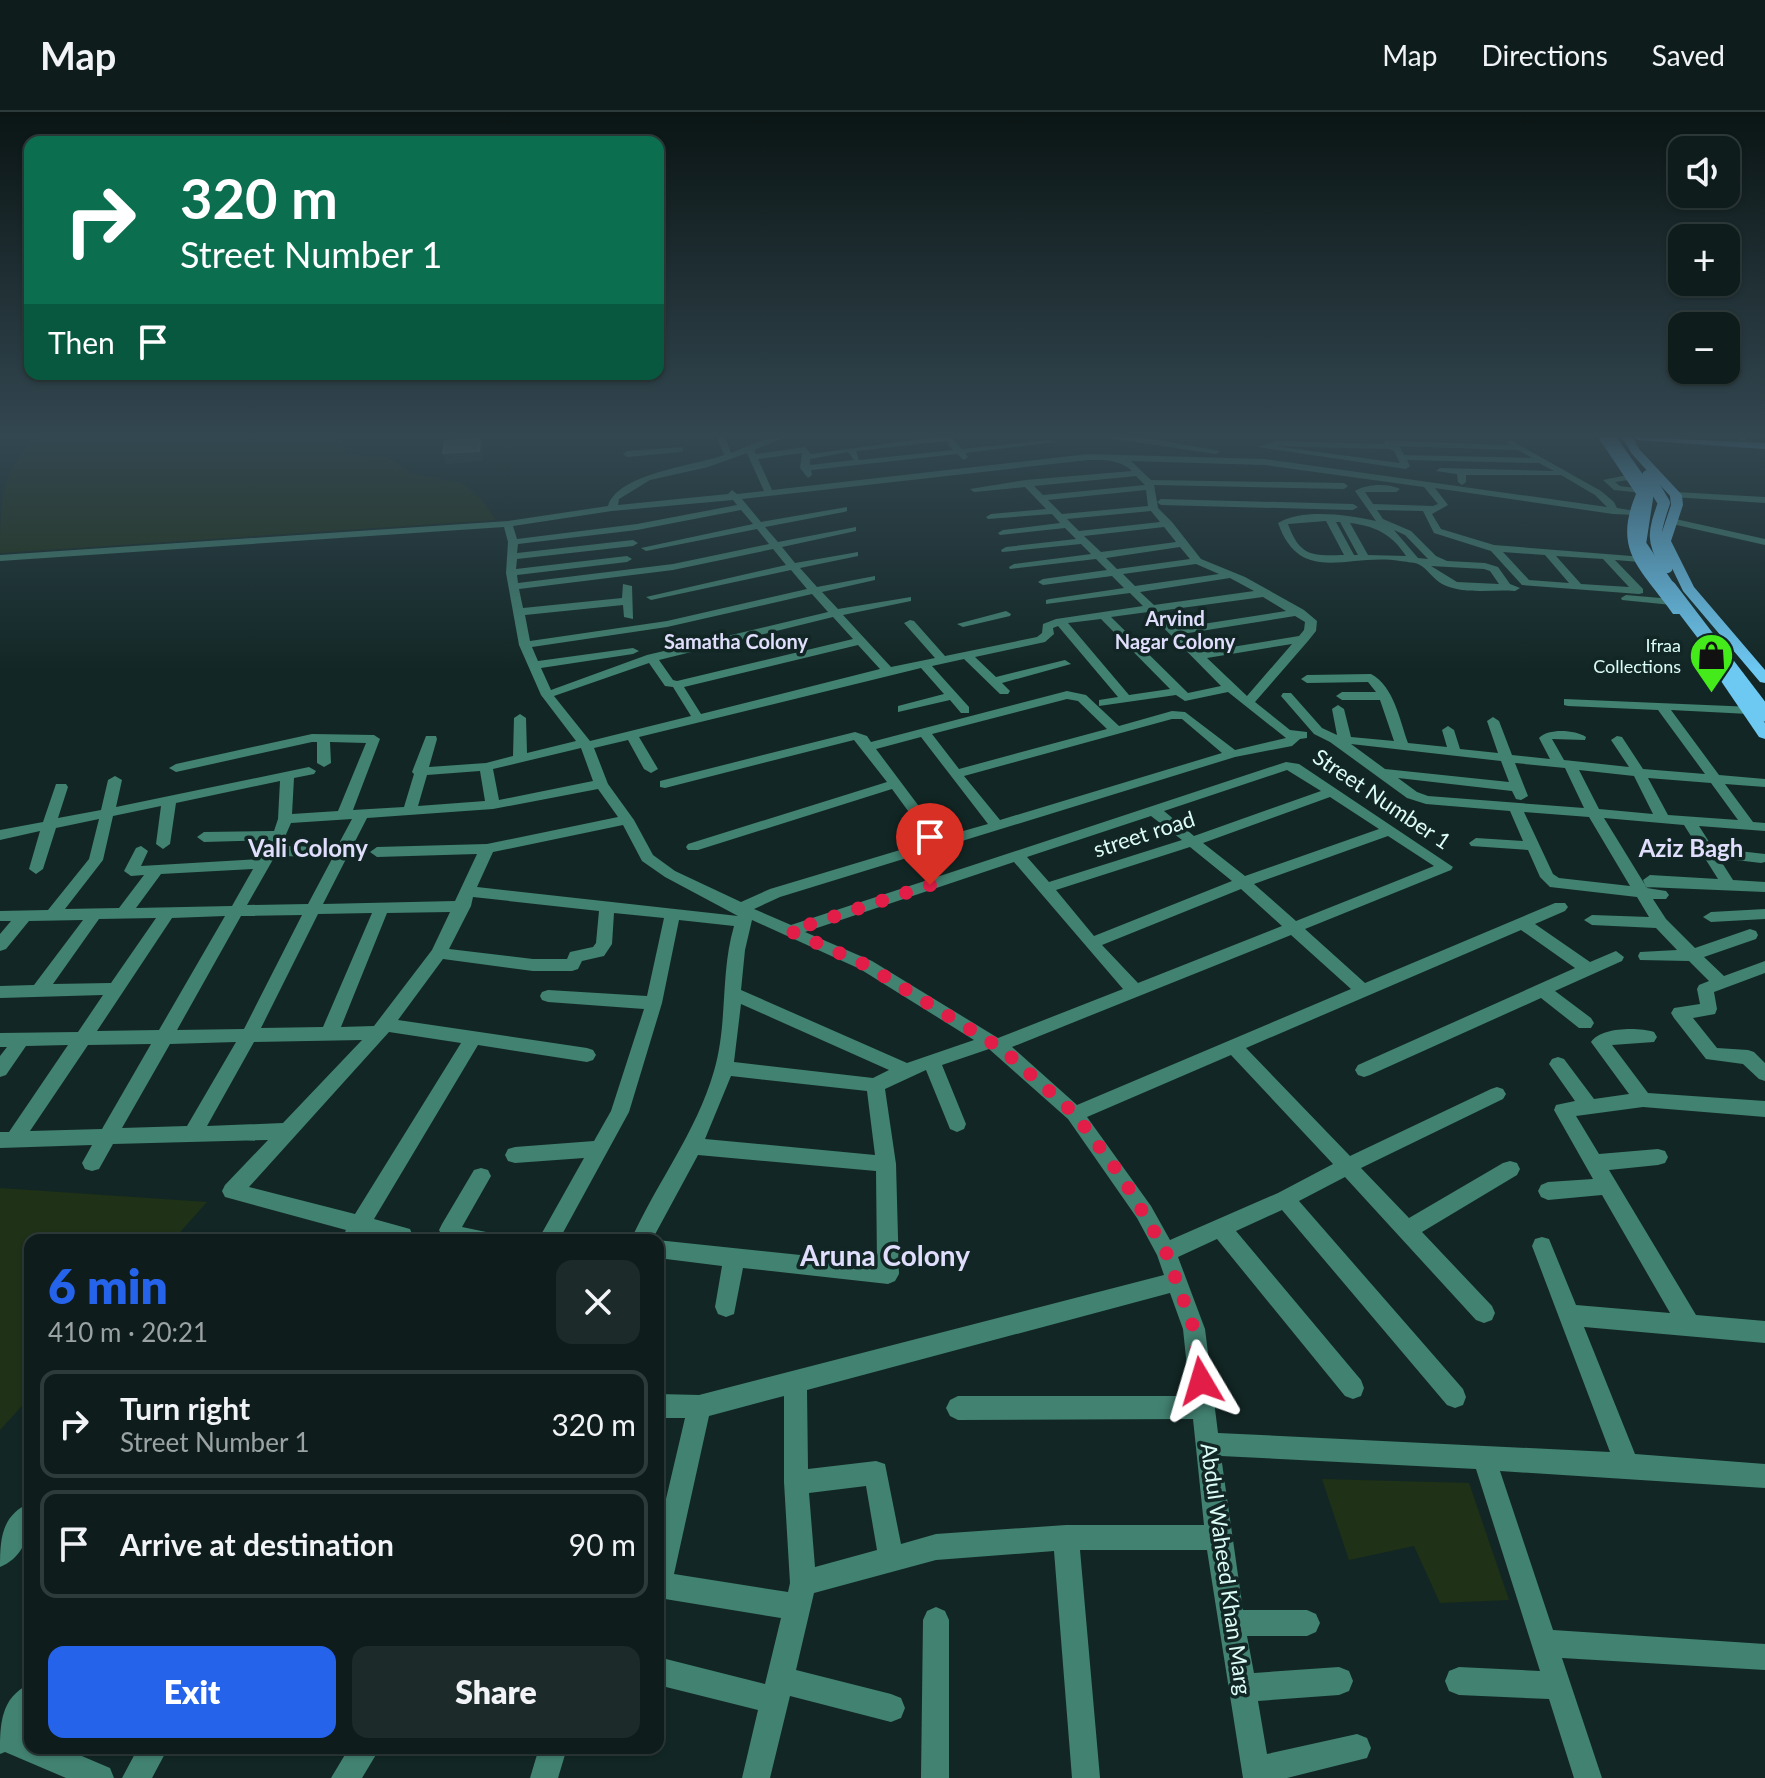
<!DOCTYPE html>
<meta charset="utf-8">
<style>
body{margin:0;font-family:Lato,sans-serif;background:#1c2a29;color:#f1f3f6;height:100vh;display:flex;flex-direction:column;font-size:30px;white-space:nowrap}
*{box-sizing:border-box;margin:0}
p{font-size:26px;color:#9ba2a3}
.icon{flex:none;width:44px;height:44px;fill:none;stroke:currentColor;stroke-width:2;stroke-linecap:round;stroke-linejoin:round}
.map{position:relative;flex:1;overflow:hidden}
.details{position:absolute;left:24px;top:1122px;width:640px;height:520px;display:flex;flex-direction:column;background:#0e1d1c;border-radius:16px;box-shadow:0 2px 6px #0004,0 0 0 2px #2e3b3b}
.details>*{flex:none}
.hud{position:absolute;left:24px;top:24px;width:640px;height:244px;border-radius:16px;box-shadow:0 2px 6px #0004,0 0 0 2px #2e3b3b;background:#0b6e4f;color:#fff;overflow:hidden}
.fabs{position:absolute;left:1668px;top:24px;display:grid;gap:16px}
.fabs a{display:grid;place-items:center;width:72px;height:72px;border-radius:16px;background:#0e1d1c;box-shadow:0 2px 6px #0004,0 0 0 2px #2e3b3b;font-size:40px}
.pin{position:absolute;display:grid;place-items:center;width:68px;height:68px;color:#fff;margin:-82px -34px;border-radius:50% 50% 50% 0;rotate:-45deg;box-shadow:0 0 8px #0007}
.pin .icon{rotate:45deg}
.me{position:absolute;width:88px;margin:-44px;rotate:353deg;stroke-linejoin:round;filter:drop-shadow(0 0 6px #0008)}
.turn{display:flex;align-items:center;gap:28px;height:168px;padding:0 24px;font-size:36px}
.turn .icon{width:104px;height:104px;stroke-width:2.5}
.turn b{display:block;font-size:56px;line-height:68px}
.then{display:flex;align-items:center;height:76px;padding:0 24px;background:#0003;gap:16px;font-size:30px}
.round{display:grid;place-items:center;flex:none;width:84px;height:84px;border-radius:16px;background:#1c2a29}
.overview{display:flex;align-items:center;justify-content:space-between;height:136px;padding:0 24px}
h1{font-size:48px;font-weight:800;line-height:60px;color:#2563eb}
.primary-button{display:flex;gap:16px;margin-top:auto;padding:16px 24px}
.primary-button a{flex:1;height:92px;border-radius:16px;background:#2563eb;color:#fff;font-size:32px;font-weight:800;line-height:92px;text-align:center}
.primary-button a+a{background:#1c2a29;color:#f1f3f6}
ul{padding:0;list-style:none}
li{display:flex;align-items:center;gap:24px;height:108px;margin:0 16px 12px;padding:0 8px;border:4px solid #2e3b3b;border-radius:16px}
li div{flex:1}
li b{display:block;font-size:30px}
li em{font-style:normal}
header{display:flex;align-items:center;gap:48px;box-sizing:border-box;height:112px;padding:0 40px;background:#0e1d1c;border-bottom:2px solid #2e3b3b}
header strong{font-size:38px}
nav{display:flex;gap:44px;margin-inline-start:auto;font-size:28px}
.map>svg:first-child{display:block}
.green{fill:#1f3116}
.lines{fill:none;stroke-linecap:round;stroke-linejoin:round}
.minor{fill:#428271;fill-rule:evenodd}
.major{fill:#6dc8f2;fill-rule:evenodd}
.major-bridge-far1{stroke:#6dc8f2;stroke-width:12}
.major-bridge{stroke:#6dc8f2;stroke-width:15}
.shaded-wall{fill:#1a3a37}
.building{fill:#406661;stroke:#587d79;stroke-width:2}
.route{stroke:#e11d48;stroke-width:14;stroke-dasharray:0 25.2}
.labels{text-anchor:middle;stroke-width:7;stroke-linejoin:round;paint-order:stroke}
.far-poi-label{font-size:18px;fill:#dcfcf6;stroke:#122725;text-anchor:end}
.far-neighbourhood-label{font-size:20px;font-weight:bold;fill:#e0defc;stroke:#122725}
.street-label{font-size:22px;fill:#dcfcf6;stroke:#122725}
.neighbourhood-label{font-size:24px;font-weight:bold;fill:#e0defc;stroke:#122725}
.near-neighbourhood-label{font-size:28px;font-weight:bold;fill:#e0defc;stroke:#122725}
</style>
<header>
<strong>Map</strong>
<nav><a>Map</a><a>Directions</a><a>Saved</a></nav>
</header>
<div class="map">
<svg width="1765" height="1666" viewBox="0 0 1765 1666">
<rect width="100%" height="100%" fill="#122725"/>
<!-- green -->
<g class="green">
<path d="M35,325H340L346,343L387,345L412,362L462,371L481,387L496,408L0,441C0,391 0,362 35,325Z"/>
<polygon points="0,1076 207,1090 173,1128 30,1128 30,1285 0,1318"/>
<polygon points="1322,1367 1469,1371 1509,1488 1440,1491 1414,1434 1349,1448"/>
</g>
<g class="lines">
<!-- minor -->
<g class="minor">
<path d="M717,325H725L731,341C748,334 765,325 785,325L754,338L756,342L805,335L811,342L936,325H951L962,337L1049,328L1053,330L965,341L968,345L964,348L957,342L811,358L812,363L808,366L800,356L802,341L758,347L772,378L1088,342L1265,347L1607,395L1595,383L1561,363H1466V370L1462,373L1458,370L1457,362L1436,359L1440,356L1554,359L1539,351L1407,348L1410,354L1406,357L1258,335L1276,329L1383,332L1386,329L1510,333L1506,330L1510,328L1601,379L1614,390L1617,396L1636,399V403L1613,402L1435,376L1448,393L1432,402L1441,417L1494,433L1644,445V449L1640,450L1615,448L1643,477V481L1639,482L1522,473L1491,439L1434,421L1423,399L1377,398L1383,407L1411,419L1436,444L1447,449L1485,451L1498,455L1510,472L1520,476L1515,479C1491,477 1464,483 1442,472C1433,467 1427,456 1418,452C1413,450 1405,450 1400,449C1349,440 1301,475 1278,411C1303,396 1348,403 1376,409L1355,379C1367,372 1388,371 1400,377L1396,380H1365L1373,392L1433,394L1438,392L1424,375L1265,353L1131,349L1151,368L1344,371L1348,374L1344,377L1154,373L1157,390L1161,387L1353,392L1358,395L1353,398L1161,393L1157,390L1158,396L1172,410L1201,447L1245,465L1304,498L1317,509L1316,519L1308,529L1255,590L1290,618L1307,620V626L1300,627L1292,634L1235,645L780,785L754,797L791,813L1286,650L1299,652L1453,755L1451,758L1305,817L1365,871L1555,791H1565L1568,795L1565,799L1535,812L1590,850L1616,839L1624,845L1622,849L1555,879L1591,906L1594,911L1591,916H1579L1541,886L1370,963L1364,965L1358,963L1355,958L1358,953L1575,856L1521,818L1246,936L1350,1044L1491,977L1497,975L1503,977L1506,982L1503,987L1361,1056L1409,1106L1503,1051L1510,1049L1517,1051L1520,1057L1517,1063L1422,1120L1492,1194L1495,1201L1492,1208L1484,1211L1476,1208L1345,1065L1299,1089L1463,1277L1466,1285L1463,1293L1455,1296L1447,1293L1282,1098L1236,1119L1361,1268L1364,1276L1361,1284L1353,1287L1345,1284L1217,1127L1178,1145L1205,1217L1218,1321L1610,1340L1532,1134L1535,1127L1542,1125L1549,1127L1576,1193L1670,1201L1602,1083L1548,1088L1541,1085L1538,1079L1541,1073L1548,1070L1593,1067L1554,998L1556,993L1575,989L1549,952L1552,947L1558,945L1564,947L1594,987L1629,982L1591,930C1601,915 1638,915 1654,920L1657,925L1654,930L1612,933L1648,981L1765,989V1005L1643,995L1576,1004L1599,1042L1658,1037L1665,1039L1668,1045L1665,1051L1658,1053L1609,1058L1696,1203L1765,1209V1231L1584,1215L1635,1342L1765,1352V1376L1500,1359L1553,1518L1765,1532V1558L1562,1546L1602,1666H1574L1549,1587L1459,1583L1449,1579L1445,1569L1449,1559L1459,1555L1540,1559L1476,1357L1221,1344L1243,1498H1307L1316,1502L1320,1511L1316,1520L1307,1524H1247L1254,1561L1339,1555L1349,1559L1353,1569L1349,1579L1339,1583L1258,1589L1267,1642L1357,1622L1367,1626L1371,1636L1367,1646L1287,1666H1243L1207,1438H1080L1100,1666H1072L1054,1439L936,1448L814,1481L796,1558L891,1582L901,1586L905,1596L901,1606L891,1610L790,1584L770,1666H742L758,1598L658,1573V1545L765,1572L781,1506L665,1487L658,1490V1421L685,1306H658V1282L699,1283L1164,1163L1157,1143L1137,1106L1068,1007L989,937L942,953L966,1012L964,1017L957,1020L950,1017L926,958L885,977L896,1052L899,1162L895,1169L888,1172L743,1156L734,1202L726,1205L718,1202L715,1195L722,1154L658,1146L657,1128L877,1151L876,1059L698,1043L652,1128H631C657,1070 696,1021 714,959C728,912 720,862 734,814L679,808L662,891L629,1000L559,1128H538L584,1046L515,1051L508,1049L505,1043L508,1037L515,1035L594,1029L611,999L644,897L548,890L542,888L540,884L542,880L548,878L647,884L664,806L614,801L612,832L604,844L582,849L578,857L572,859H533L443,847L398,908L587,936L593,938L596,943L593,948L587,950L478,933L374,1107L410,1117L413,1124L411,1128H383L365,1123L362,1128H341L346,1118L225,1085L222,1079L225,1073L268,1028L113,1032L99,1057L92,1059L85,1057L82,1051L92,1033L0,1036V1020H9L68,933L26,934L6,963L0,965V944L7,935H0V921L78,920L103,883L0,886V874L34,873L83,808L29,809L6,837L0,839V822L11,809H0V799L48,798L89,747L99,707L56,716L43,757L36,762L29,757L40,719L0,728V718L43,710L56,672H66L68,675L58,706L101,698L108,668L115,664L122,668L116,695L309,655L316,659L314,662L294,666L292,702L338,699L366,631L330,630L331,651L324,655L317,651V630H312L176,660L169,656L176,652L312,622L374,623L380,627L353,698L404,695L414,662L412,660L426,624H436L437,627L429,655L486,651L513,644L514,606L520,602L526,606L527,641L576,629L541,583L519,533L506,461L508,430L504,415L0,449V443L508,409L608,394C618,361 694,354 724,343ZM946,329L953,338L859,348L856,339ZM1274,334L1390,337L1394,339L1400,351ZM1396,334L1518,338L1532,346L1404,343L1400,335ZM848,340L854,348L810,353V347ZM747,341L764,379L737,382L732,378L728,382L618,393L619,387L650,368L708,355ZM1088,348C1105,348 1119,347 1132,359L1026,368L970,377L974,380L1025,375L1046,397L991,402L986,405L988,407L1052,402L1060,411L1003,418L998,421L1000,423L1065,416L1076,427L1006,435L1001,438L1002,440L1081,432L1091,442L1014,452L1009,455L1010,457L1096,447L1107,458L1043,467L1038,470L1043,473L1112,464L1124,476L1050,487L1046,488V492L1130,481L1143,494L1056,507L1043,512L1042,521L1037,525L945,544L914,509L910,508L904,511L935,546L891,555L843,503L911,489V485L838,497L822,480L875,468V464L817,475L800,456L858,444V440L795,451L782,435L856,419V415L778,430L765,415L844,400L847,399V395L761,410L742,387ZM1136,364L1145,373L1043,383L1034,374ZM1146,378L1148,394L1062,402L1048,388ZM733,388L737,393L637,412L517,427L513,414L612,399ZM741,398L753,412L641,436L646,439L757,417L769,432L673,452L518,471L517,463L627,450L632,447L627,444L516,457L517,447L633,434L638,431L633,428L517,441L518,432L637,418ZM1151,399L1160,410L1079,419L1067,407ZM1326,409L1344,443C1313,444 1300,445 1288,412ZM1336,410H1340L1358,443H1354ZM1350,411C1375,414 1392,422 1406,444L1368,443ZM1164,415L1176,430L1101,440L1084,424ZM1394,418L1405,423L1428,447L1418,446ZM1180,435L1190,447L1117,457L1106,446ZM773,437L786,453L646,485L651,488L791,458L807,477L667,509L530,529L525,503L623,493L624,505L633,507L632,474L623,472L622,486L523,496L519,477L673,458ZM1503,440L1545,443L1569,471L1529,468ZM1556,444L1603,447L1629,475L1581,472ZM1196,452L1219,462L1135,474L1123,462ZM1431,454L1484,457L1490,459L1499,472L1457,470ZM1230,466L1254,479L1154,493L1140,480ZM812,482L828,500L647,543L551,578L541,556L633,542L639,539L633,536L538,549L532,535L667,515ZM1263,485L1286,499L1177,516L1159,499ZM1148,500L1221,574L1188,581L1111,505ZM1295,504L1305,510L1304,518L1299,524L1201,540L1182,522ZM833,505L853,527L677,569L673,568L659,548ZM1101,507L1170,577L1129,583L1068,511ZM1058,514L1118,585L1099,588V594L1176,583L1185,589L1228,580L1286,626L1235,638L1185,600L1172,599L1119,614L1086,583L1067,579L871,630L867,624L855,620L660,669V675L665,676L854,628L887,670L688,732L686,735L688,738H698L892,677L930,729L770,777L741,790L675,759L653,743L634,708L608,672L594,636L628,628L644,657L651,661L658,657L639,625L921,556L944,582L898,594V600L950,588L961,601H969V595L932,554L964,547L1000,582H1008L1010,579L1002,571L1071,552L1065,548L996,565L975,545L1045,530L1054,522L1053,516ZM1292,532L1247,584L1207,546ZM858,533L880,557L701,602L684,575ZM649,551L665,574L673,575L691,604L590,629L554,584ZM1067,587L1078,589L1107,617L959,657L932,622ZM1172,607H1182L1222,641L1000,708L964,664ZM921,625L988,712L942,725L876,637ZM581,636L593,669L499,688L493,657ZM1287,658L1321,679L1194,724L1164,699ZM480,659L485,689L418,694L427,663ZM280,669L278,707L274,719L204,720L197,725L204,730L270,728L259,747L141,754L148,739L141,734L136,736L124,759L131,764L144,763L119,796L65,797L103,748L113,704L161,694L156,732L163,737L170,732L176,691ZM598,677L618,705L487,732L377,735L370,740L377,745L477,742L455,789L323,792L367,706L493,697ZM1330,685L1379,717L1245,764L1203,731ZM1151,704L1182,728L1049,770L1027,745ZM352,707L337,735L281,734L291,711ZM623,713L642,749L665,765L738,804L477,775L493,740ZM1388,724L1434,754L1296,809L1254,772ZM1190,735L1232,769L1094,824L1056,778ZM275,744L333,745L308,792L247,793ZM1014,750L1123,877L998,926L872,849L805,820ZM253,757L232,794L136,796L161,762ZM1241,777L1282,814L1138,871L1102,833ZM473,785L599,799L596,831L593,835L570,840L567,847H533L449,837L471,794ZM450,800L432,838L374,914L341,915L387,801ZM372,801L323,915L261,916L318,802ZM302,803L244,917L177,918L241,804ZM225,804L159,918L97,919L172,806ZM156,806L111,871L53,872L99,807ZM752,808L860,857L974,928L907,951L741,878L745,838ZM1291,823L1351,877L1077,993L1012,935ZM741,892L889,958L873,966L734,950ZM389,920L461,931L355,1102L249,1075ZM362,928L283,1011L207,1014L254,930ZM236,930L187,1014L122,1016L170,932ZM151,932L102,1017L30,1019L88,933ZM1231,943L1333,1052L1278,1081L1170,1128L1151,1094L1087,1005ZM731,964L867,979L875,1043L705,1027ZM1170,1181L1183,1217L1190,1284H958L950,1288L946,1296L950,1304L958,1308L1193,1307L1204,1413H1066L936,1422L901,1432L885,1352L876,1349L808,1357L807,1278ZM784,1284V1370L790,1471L788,1480L674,1462L709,1304ZM866,1374L877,1438L815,1455L809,1381Z"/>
<polygon points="1103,325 1140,325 1220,339 1216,342"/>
<polygon points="1736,325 1745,325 1746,327 1742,329"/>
<polygon points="683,335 683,339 680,340 627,345 623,342 627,339"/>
<polygon points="1632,362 1636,365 1635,367 1615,370 1620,374 1643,377 1643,381 1614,378 1603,368"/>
<polygon points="1676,380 1765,385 1765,391 1673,385 1673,381"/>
<polygon points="1671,406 1765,427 1765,433 1668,411 1666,409"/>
<polygon points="1626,483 1672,487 1677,490 1672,493 1622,488 1621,486"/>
<polygon points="1006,499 1011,502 1010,504 963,515 957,512"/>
<path d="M1371,562C1394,574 1400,609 1408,631L1447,635L1442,618L1448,614L1454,618L1460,637L1498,641L1487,609L1493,605L1499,609L1512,643L1550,647L1539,626C1549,616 1575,618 1586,625L1585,628L1552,627L1564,648L1629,655L1611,628L1617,624L1622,625L1643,657L1705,662L1658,598L1568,594L1564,593V587L1753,595L1755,598L1749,602L1671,598L1719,663L1765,667V675L1725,672L1753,710L1765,711V719L1699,714L1713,736L1765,742V750L1761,751L1719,746L1733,768L1765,770V780L1646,775L1643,768L1650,763L1718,767L1684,713L1604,706L1647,776L1666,779L1669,783L1666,787H1653L1666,807L1695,836L1750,817L1756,819L1758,823L1756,827L1704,845L1724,864L1765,849V861L1714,880L1717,897L1715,902L1693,906L1717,936L1748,938L1754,940L1765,951V969L1759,967L1743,952L1706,947L1674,906L1671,901L1674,896L1700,892L1697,877L1699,873L1709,869L1689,849L1640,848L1638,844L1640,840L1677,838L1656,816L1592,813L1584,808L1592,803L1649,805L1637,785L1550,775L1540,765L1528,738L1471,734L1469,731L1476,726L1523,729L1510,699L1426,692L1407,686L1330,630L1314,622L1281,584L1283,581H1291L1322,616L1337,623L1332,597L1338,593L1344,597L1351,625L1394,629L1380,588H1342L1336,584L1342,580H1376L1368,570L1307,571L1301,567L1307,563ZM1351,632L1501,649L1509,670L1385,657ZM1515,651L1565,656L1584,696L1428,684L1417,680L1398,666L1512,679L1516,687L1521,688L1528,684ZM1579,658L1634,664L1653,702L1599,697ZM1648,666L1711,671L1738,708L1668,703ZM1524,700L1589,705L1630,774L1559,766L1553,762Z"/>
<polygon points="1765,797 1765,807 1711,810 1703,805 1711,800"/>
<polygon points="481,1056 488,1058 491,1064 462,1115 491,1121 494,1128 444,1128 439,1118 442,1112 474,1058"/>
<path d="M30,1391C30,1417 28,1443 0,1455C0,1428 1,1403 30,1391Z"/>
<polygon points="936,1495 945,1499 949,1508 949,1666 921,1666 923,1508 927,1499"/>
<path d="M30,1572V1610L23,1619L30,1622V1636H63L110,1656L114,1666H66L5,1640L0,1642C0,1614 0,1585 30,1572Z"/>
<polygon points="138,1636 168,1636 152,1666 122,1666"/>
<polygon points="349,1636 380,1636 362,1666 331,1666"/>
<polygon points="539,1636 567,1636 558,1666 530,1666"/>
</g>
<!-- major -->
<g class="major">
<path d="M1598,325H1608L1648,382C1624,440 1653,453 1685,499L1683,502H1673C1641,456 1612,440 1636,382Z"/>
<polygon points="1622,325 1632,325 1640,338 1682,383 1683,393 1671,429 1694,475 1765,558 1765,571 1760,570 1683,479 1659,429 1671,393 1670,384 1632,342"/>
<polygon points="1633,325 1765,331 1765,337 1638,328"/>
<polygon points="1709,537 1714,538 1765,611 1765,627 1759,625 1702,541"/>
</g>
<!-- major-bridge-far1 -->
<g class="major-bridge-far1">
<polyline points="1609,325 1648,380 1640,432 1671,478"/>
<path d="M1648,364L1664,391C1654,420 1651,428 1667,455"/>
</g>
<!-- major-bridge -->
<polyline class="major-bridge" points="1669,476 1765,602"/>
</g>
<!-- shaded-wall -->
<polygon class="shaded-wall" points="480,327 483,337 482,349 446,352 443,341"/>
<!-- building -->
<polygon class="building" points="480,327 479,339 443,341 445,329"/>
<!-- sky -->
<linearGradient id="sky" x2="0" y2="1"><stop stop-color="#0a1514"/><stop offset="0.58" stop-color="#334751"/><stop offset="1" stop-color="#334751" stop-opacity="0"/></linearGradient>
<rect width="1765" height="558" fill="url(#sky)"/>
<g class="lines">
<!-- route -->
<polyline class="route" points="930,773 790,819 866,853 1002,937 1075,1002 1124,1068 1166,1140 1194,1217 1201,1269"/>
</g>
<!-- icons -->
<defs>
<symbol id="shop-pin" viewBox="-11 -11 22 30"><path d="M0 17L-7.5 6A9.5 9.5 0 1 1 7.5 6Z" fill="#45ea1a" stroke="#122725"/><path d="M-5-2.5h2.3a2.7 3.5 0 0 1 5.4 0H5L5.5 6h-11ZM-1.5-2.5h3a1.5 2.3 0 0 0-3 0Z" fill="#111"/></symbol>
</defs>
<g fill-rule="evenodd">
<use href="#shop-pin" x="1686" y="518" width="51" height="69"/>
</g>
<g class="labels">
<!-- far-poi labels -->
<g class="far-poi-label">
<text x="1681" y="540">Ifraa<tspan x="1681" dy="21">Collections</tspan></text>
</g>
<!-- far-neighbourhood labels -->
<g class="far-neighbourhood-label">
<text x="1175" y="514">Arvind<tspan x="1175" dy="23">Nagar Colony</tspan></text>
<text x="736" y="537">Samatha Colony</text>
</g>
<!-- street labels -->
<g class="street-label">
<text transform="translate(1382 687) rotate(34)" y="8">Street Number 1</text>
<text transform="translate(1144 722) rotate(-18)" y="8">street road</text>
<text transform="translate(1226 1457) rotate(82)" y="8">Abdul Waheed Khan Marg</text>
</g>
<!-- neighbourhood labels -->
<g class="neighbourhood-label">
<text x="308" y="745">Vali Colony</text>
<text x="1691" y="745">Aziz Bagh</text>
</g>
<!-- near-neighbourhood labels -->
<g class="near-neighbourhood-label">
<text x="885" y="1154">Aruna Colony</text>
</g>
</g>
</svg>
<div class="fabs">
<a><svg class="icon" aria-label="sound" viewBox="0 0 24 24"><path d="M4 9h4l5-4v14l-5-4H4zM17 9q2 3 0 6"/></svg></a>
<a>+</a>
<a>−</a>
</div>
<div class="pin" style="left:930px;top:773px;background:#d93025"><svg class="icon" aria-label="arrive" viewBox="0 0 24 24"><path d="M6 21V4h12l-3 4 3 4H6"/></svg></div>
<svg class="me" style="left:1201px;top:1269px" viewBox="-20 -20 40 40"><path d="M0-17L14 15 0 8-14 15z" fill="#e11d48" stroke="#fff" stroke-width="4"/></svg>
<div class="hud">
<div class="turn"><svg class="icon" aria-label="right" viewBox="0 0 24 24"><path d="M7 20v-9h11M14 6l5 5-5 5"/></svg><div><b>320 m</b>Street Number 1</div></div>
<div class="then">Then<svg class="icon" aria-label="arrive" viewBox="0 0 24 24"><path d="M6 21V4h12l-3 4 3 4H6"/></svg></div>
</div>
<section class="details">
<div class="overview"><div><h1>6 min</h1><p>410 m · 20:21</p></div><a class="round"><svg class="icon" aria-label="close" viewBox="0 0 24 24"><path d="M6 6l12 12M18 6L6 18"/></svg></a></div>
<ul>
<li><svg class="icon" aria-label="right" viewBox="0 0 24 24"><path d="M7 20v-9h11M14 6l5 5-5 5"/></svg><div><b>Turn right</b><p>Street Number 1</p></div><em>320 m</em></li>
<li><svg class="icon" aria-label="arrive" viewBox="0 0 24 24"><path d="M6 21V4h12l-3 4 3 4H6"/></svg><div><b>Arrive at destination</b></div><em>90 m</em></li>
</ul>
<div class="primary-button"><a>Exit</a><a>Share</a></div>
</section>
</div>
